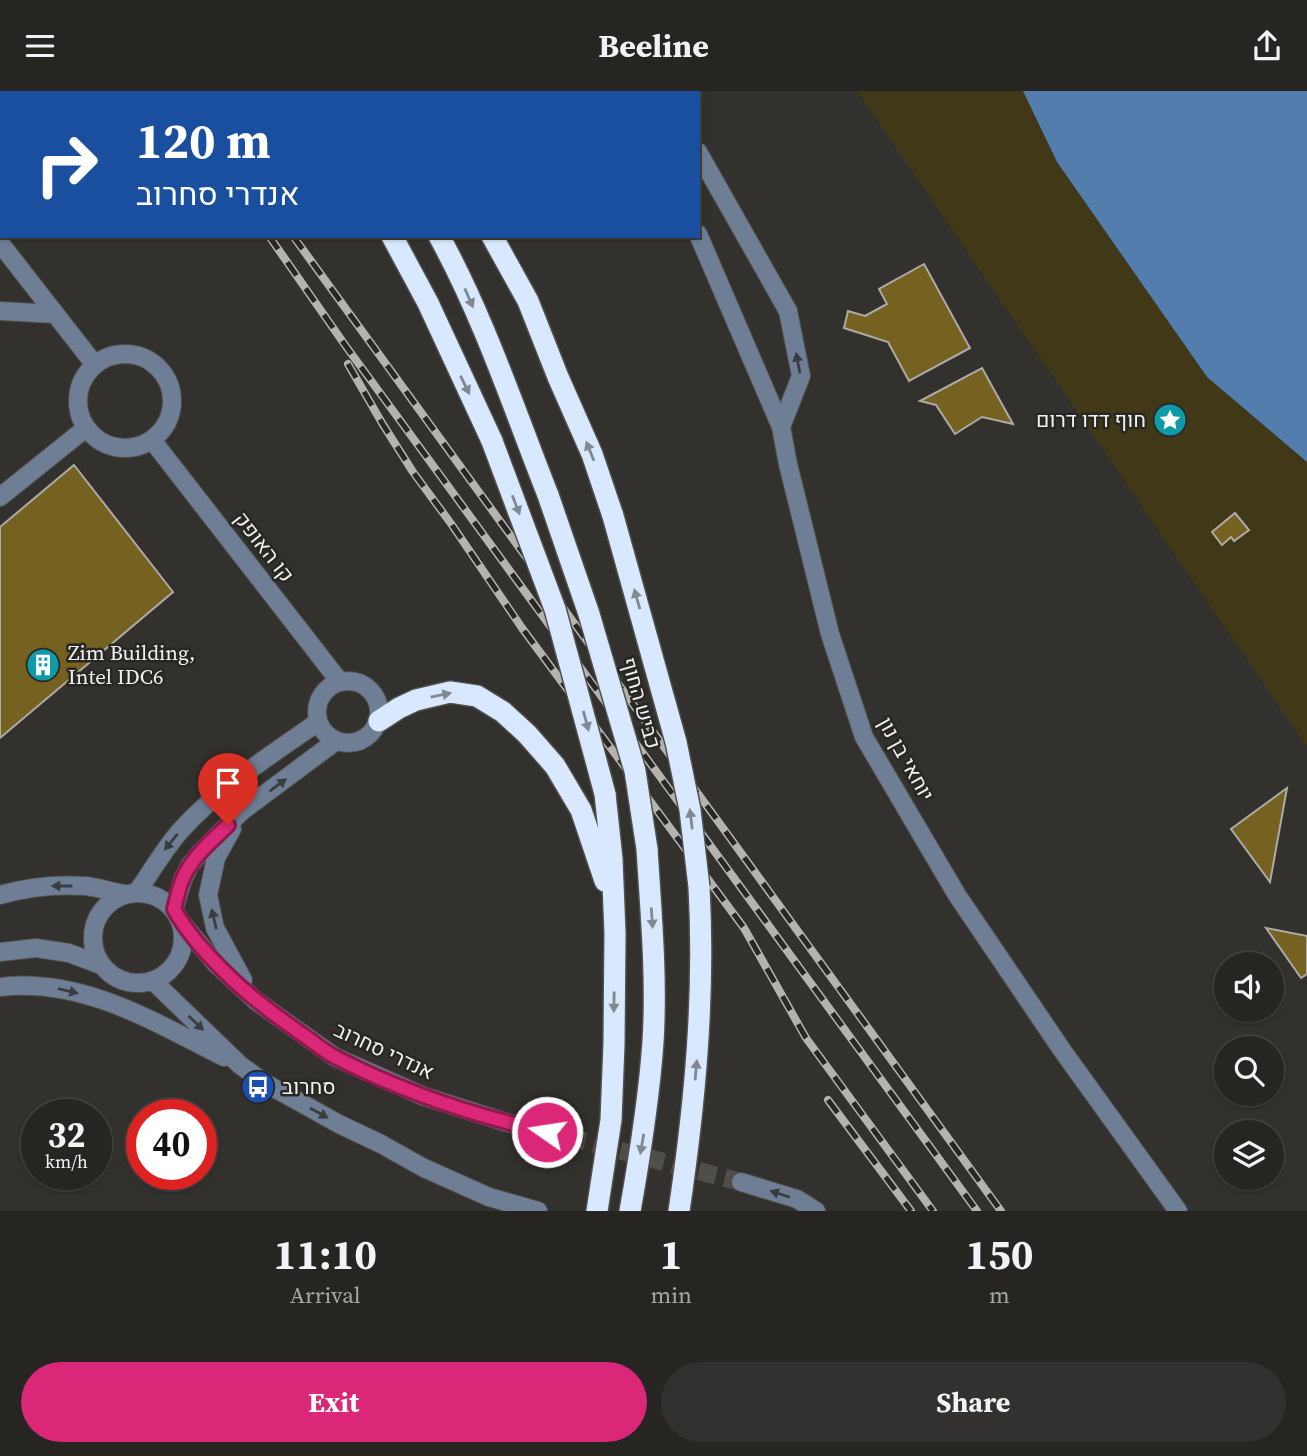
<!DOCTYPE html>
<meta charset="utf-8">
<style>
body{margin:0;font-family:"Source Serif 4",Heebo,serif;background:#32312f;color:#f1f3f6;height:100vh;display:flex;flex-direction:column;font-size:26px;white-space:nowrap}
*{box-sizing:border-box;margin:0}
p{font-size:23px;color:#a4a5a5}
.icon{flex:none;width:38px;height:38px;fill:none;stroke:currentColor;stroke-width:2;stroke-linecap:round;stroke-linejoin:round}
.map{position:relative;height:1120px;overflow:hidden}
.side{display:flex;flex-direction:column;background:#262522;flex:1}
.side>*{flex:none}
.hud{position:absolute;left:0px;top:0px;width:700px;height:147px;box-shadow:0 2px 5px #0004,0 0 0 2px #424240;background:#1a4fa0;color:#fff;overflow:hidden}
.controls{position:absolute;left:1214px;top:861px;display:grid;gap:14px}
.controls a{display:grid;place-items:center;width:70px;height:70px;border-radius:50%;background:#262522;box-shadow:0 2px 5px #0004,0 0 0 2px #424240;font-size:35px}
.speed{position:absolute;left:21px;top:1008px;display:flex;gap:14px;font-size:35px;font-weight:700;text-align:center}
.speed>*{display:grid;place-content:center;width:91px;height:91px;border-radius:50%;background:#262522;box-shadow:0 2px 5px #0004,0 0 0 2px #424240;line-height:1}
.speed small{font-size:18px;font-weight:400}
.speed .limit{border:10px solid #d22;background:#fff;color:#111}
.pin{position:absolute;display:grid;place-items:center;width:60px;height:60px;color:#fff;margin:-72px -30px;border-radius:50% 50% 50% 0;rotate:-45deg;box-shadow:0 0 7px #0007}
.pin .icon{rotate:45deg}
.me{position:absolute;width:77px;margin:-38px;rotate:283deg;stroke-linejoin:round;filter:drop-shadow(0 0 5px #0008)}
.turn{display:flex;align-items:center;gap:24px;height:147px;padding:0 21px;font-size:32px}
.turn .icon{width:91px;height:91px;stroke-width:2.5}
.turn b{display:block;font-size:49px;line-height:60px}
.eta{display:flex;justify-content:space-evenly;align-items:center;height:119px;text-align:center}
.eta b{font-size:42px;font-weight:700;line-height:49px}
.button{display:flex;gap:14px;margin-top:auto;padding:14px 21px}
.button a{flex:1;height:80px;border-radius:42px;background:#db2777;color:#fff;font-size:28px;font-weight:700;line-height:80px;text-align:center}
.button a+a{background:#32312f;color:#f1f3f6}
header{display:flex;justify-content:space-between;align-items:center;height:91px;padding:0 21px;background:#262522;font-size:32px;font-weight:700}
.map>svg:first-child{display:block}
.sand{fill:#413818}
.water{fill:#537dac}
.building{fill:#756120;stroke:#adaba7;stroke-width:2}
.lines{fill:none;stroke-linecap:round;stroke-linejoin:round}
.minor-tunnel{stroke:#4f4e4a;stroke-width:18;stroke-dasharray:18 9;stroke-linecap:butt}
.minor-casing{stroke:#51504c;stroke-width:20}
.highway-casing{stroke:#51504c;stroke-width:24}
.minor{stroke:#6e7f95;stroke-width:18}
.highway{stroke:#d8e9ff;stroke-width:21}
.rail-casing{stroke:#b4b3b0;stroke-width:8}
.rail{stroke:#282723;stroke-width:5;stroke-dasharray:16;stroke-linecap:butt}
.highway-bridge-casing{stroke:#51504c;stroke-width:24;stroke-linecap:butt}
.highway-bridge{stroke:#d8e9ff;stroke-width:21}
.oneway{fill:#808891}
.oneway2{fill:#3a3d40}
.route-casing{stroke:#8e194d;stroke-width:18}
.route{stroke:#db2777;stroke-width:12}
.labels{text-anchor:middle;stroke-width:5;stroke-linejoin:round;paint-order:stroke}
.poi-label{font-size:21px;fill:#f1f0ed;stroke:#282723;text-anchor:start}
.street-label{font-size:21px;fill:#f1f0ed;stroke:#282723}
</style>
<header><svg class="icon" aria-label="menu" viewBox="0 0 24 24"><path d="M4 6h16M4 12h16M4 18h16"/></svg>Beeline<svg class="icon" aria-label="share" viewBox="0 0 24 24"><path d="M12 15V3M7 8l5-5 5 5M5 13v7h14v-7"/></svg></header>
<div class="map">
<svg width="1307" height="1120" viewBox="0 0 1307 1120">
<rect width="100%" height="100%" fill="#32312d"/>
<!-- sand -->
<polygon class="sand" points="857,0 1023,0 1057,71 1207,286 1307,371 1307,656"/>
<!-- water -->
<polygon class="water" points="1023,0 1307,0 1307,371 1207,286 1057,71"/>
<!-- building -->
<g class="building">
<polygon points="0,0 17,0 18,2 2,2 2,84 0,85"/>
<polygon points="924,173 970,257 909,290 888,251 844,237 848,220 865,225 887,213 879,198"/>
<polygon points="982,277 1013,333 982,326 955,343 936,314 920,310"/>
<polygon points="74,374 173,501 0,647 0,436"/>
<polygon points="1235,422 1249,439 1234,450 1231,446 1222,454 1212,441"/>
<polygon points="1287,697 1270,791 1231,738"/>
<polygon points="1266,837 1307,845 1307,883 1301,887"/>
</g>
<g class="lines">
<!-- minor-tunnel -->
<polyline class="minor-tunnel" points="568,1046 741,1091"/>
<defs>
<g id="minor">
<polyline points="592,0 594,2"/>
<polyline points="665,0 666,2"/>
<polyline points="698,61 788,220 801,285 781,336"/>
<polyline points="698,143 781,336 788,373 830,543 864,646 957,804 1062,959 1178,1120"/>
<polyline points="0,152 95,274"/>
<polyline points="0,220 55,223"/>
<circle cx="125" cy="310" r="47"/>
<polyline points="152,349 340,591"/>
<polyline points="0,406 86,337"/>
<circle cx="348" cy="621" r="31"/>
<polyline points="232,738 216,767 208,804 215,837 243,889"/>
<path d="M137,801C152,780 164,758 181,739C219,697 272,663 318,631"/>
<circle cx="138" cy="847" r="45"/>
<path d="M0,804C28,796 56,793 85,795C98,796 111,801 124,803"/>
<polyline points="174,818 183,788 190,774 201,761 242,720 336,650"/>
<polyline points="181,831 216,873 256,910 335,966 423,1005 505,1031 568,1046"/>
<polyline points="0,861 36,857 69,862 101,874"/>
<polyline points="153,890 240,974 265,992 339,1033 381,1053 424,1077 489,1106 538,1120"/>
<path d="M0,896C82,886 154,931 224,966"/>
<polyline points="741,1091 797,1108 816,1120"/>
</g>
<g id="highway">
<polyline points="302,0 304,2"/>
<polyline points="353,0 354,2"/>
<polyline points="407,0 408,2"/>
<polyline points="392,145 428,212 492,350"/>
<path d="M439,145C484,227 514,318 548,404"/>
<polyline points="492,145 528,210 558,286 592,363 613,425"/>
<polyline points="379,630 399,617 416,609 450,601 477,605 503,621 527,643 555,675 581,719 605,790"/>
<polyline points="597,1120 611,1029 614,953 615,842 612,768 605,703"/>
<path d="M630,1120C640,1064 649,1008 653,951C657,887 651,822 647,758"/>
<path d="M679,1120C695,1012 705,905 699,796"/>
</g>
</defs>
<!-- minor casing -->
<use href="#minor" class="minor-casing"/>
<!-- highway casing -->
<use href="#highway" class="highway-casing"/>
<!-- minor -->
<use href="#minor" class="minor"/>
<!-- highway -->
<use href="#highway" class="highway"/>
<defs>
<g id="rail">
<polyline points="163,0 165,2"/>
<polyline points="187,0 188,2"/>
<polyline points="269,145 345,254 977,1120"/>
<polyline points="293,145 1001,1120"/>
<polyline points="348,273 382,332 413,381 452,434 522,537 744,837 806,947 933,1120"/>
<polyline points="828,1009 911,1120"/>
</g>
</defs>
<!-- rail casing -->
<use href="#rail" class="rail-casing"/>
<!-- rail -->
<use href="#rail" class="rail"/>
<defs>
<g id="highway-bridge">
<polyline points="492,350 555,518 605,703"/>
<polyline points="548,404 589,523 635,680 647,758"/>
<polyline points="613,425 676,651 690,719 699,796"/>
</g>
</defs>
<!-- highway-bridge casing -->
<use href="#highway-bridge" class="highway-bridge-casing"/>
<!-- highway-bridge -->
<use href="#highway-bridge" class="highway-bridge"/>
</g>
<!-- one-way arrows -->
<defs><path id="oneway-solid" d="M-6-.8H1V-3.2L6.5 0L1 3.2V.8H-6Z" transform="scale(1.75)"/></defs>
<g class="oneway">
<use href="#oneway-solid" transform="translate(469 207) rotate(66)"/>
<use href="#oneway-solid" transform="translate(465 294) rotate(64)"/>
<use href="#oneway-solid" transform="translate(590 360) rotate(-112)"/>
<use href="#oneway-solid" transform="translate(516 414) rotate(69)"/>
<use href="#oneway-solid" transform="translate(637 508) rotate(-106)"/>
<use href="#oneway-solid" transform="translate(441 604) rotate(-11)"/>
<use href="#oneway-solid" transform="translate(586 630) rotate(75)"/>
<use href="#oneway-solid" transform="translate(691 728) rotate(-97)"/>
<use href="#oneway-solid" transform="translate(652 827) rotate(86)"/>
<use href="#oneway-solid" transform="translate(614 911) rotate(91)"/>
<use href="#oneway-solid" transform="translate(696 979) rotate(-85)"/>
<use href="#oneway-solid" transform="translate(642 1053) rotate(100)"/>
</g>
<g class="oneway2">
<use href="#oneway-solid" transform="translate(798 272) rotate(-101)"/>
<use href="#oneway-solid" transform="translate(278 694) rotate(-37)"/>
<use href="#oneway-solid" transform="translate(171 751) rotate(129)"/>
<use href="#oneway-solid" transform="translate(62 795) rotate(180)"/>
<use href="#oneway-solid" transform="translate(214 828) rotate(-103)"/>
<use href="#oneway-solid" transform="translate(68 900) rotate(13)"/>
<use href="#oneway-solid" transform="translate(196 932) rotate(44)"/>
<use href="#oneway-solid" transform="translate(319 1022) rotate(29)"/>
<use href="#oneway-solid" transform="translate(780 1103) rotate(-162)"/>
</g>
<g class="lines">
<defs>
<path id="route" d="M228,734C212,750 194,764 184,785C179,795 177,807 174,818C188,844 210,867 231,887C255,910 279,927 306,946C316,953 326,962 337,967C403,1001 475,1025 547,1041"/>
</defs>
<!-- route casing -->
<use href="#route" class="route-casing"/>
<!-- route -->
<use href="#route" class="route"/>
</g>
<!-- icons -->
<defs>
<symbol id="sight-disc" viewBox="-11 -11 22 22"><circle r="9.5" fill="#0f9aa8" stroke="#282723"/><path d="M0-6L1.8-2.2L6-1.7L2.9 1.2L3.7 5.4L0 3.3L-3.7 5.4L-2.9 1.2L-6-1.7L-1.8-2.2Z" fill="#fff"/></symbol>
<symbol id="building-disc" viewBox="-11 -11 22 22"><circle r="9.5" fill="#0f9aa8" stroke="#282723"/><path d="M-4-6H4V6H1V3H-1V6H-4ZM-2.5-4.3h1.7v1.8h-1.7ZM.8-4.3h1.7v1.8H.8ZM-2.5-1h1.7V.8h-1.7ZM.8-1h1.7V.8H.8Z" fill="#fff"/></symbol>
<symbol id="bus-disc" viewBox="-11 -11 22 22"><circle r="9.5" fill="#1a4fb4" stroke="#282723"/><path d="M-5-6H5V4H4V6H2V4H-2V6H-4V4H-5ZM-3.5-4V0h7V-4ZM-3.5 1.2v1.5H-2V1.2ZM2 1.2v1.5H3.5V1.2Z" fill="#fff"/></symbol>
</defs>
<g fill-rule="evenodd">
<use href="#sight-disc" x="1151" y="310" width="38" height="38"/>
<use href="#building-disc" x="24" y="555" width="38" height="38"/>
<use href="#bus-disc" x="239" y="977" width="38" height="38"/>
</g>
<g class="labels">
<!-- poi labels -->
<g class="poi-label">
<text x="1146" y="336" text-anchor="end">חוף דדו דרום</text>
<text x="68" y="569">Zim Building,<tspan x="68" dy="24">Intel IDC6</tspan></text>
<text x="282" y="1003">סחרוב</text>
</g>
<!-- street labels -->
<g class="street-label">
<text transform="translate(264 456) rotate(52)" y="7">קו האופק</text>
<text transform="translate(641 612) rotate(74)" y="7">כביש החוף</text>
<text transform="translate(906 668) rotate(61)" y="7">יוחאי בן נון</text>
<text transform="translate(384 960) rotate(25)" y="7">אנדרי סחרוב</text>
</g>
</g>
</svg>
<div class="controls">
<a><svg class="icon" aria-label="sound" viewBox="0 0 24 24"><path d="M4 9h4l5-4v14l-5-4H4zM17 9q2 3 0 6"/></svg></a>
<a><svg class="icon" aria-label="search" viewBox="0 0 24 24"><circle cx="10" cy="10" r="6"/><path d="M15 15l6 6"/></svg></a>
<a><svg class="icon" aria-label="layers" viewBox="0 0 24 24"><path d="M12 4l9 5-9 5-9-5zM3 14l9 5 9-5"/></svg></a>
</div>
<div class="speed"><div>32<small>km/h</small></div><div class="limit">40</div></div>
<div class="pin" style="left:228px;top:734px;background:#d93025"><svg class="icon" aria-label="arrive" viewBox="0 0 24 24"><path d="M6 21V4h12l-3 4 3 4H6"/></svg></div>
<svg class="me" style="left:547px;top:1041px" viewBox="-20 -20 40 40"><circle r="17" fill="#db2777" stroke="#fff" stroke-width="3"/><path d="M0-11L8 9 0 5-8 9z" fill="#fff"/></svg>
<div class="hud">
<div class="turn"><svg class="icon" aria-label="right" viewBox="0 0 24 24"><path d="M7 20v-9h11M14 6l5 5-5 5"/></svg><div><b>120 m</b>אנדרי סחרוב</div></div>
</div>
</div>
<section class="side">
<div class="eta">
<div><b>11:10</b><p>Arrival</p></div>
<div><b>1</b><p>min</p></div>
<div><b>150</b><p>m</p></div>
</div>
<div class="button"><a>Exit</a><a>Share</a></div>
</section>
